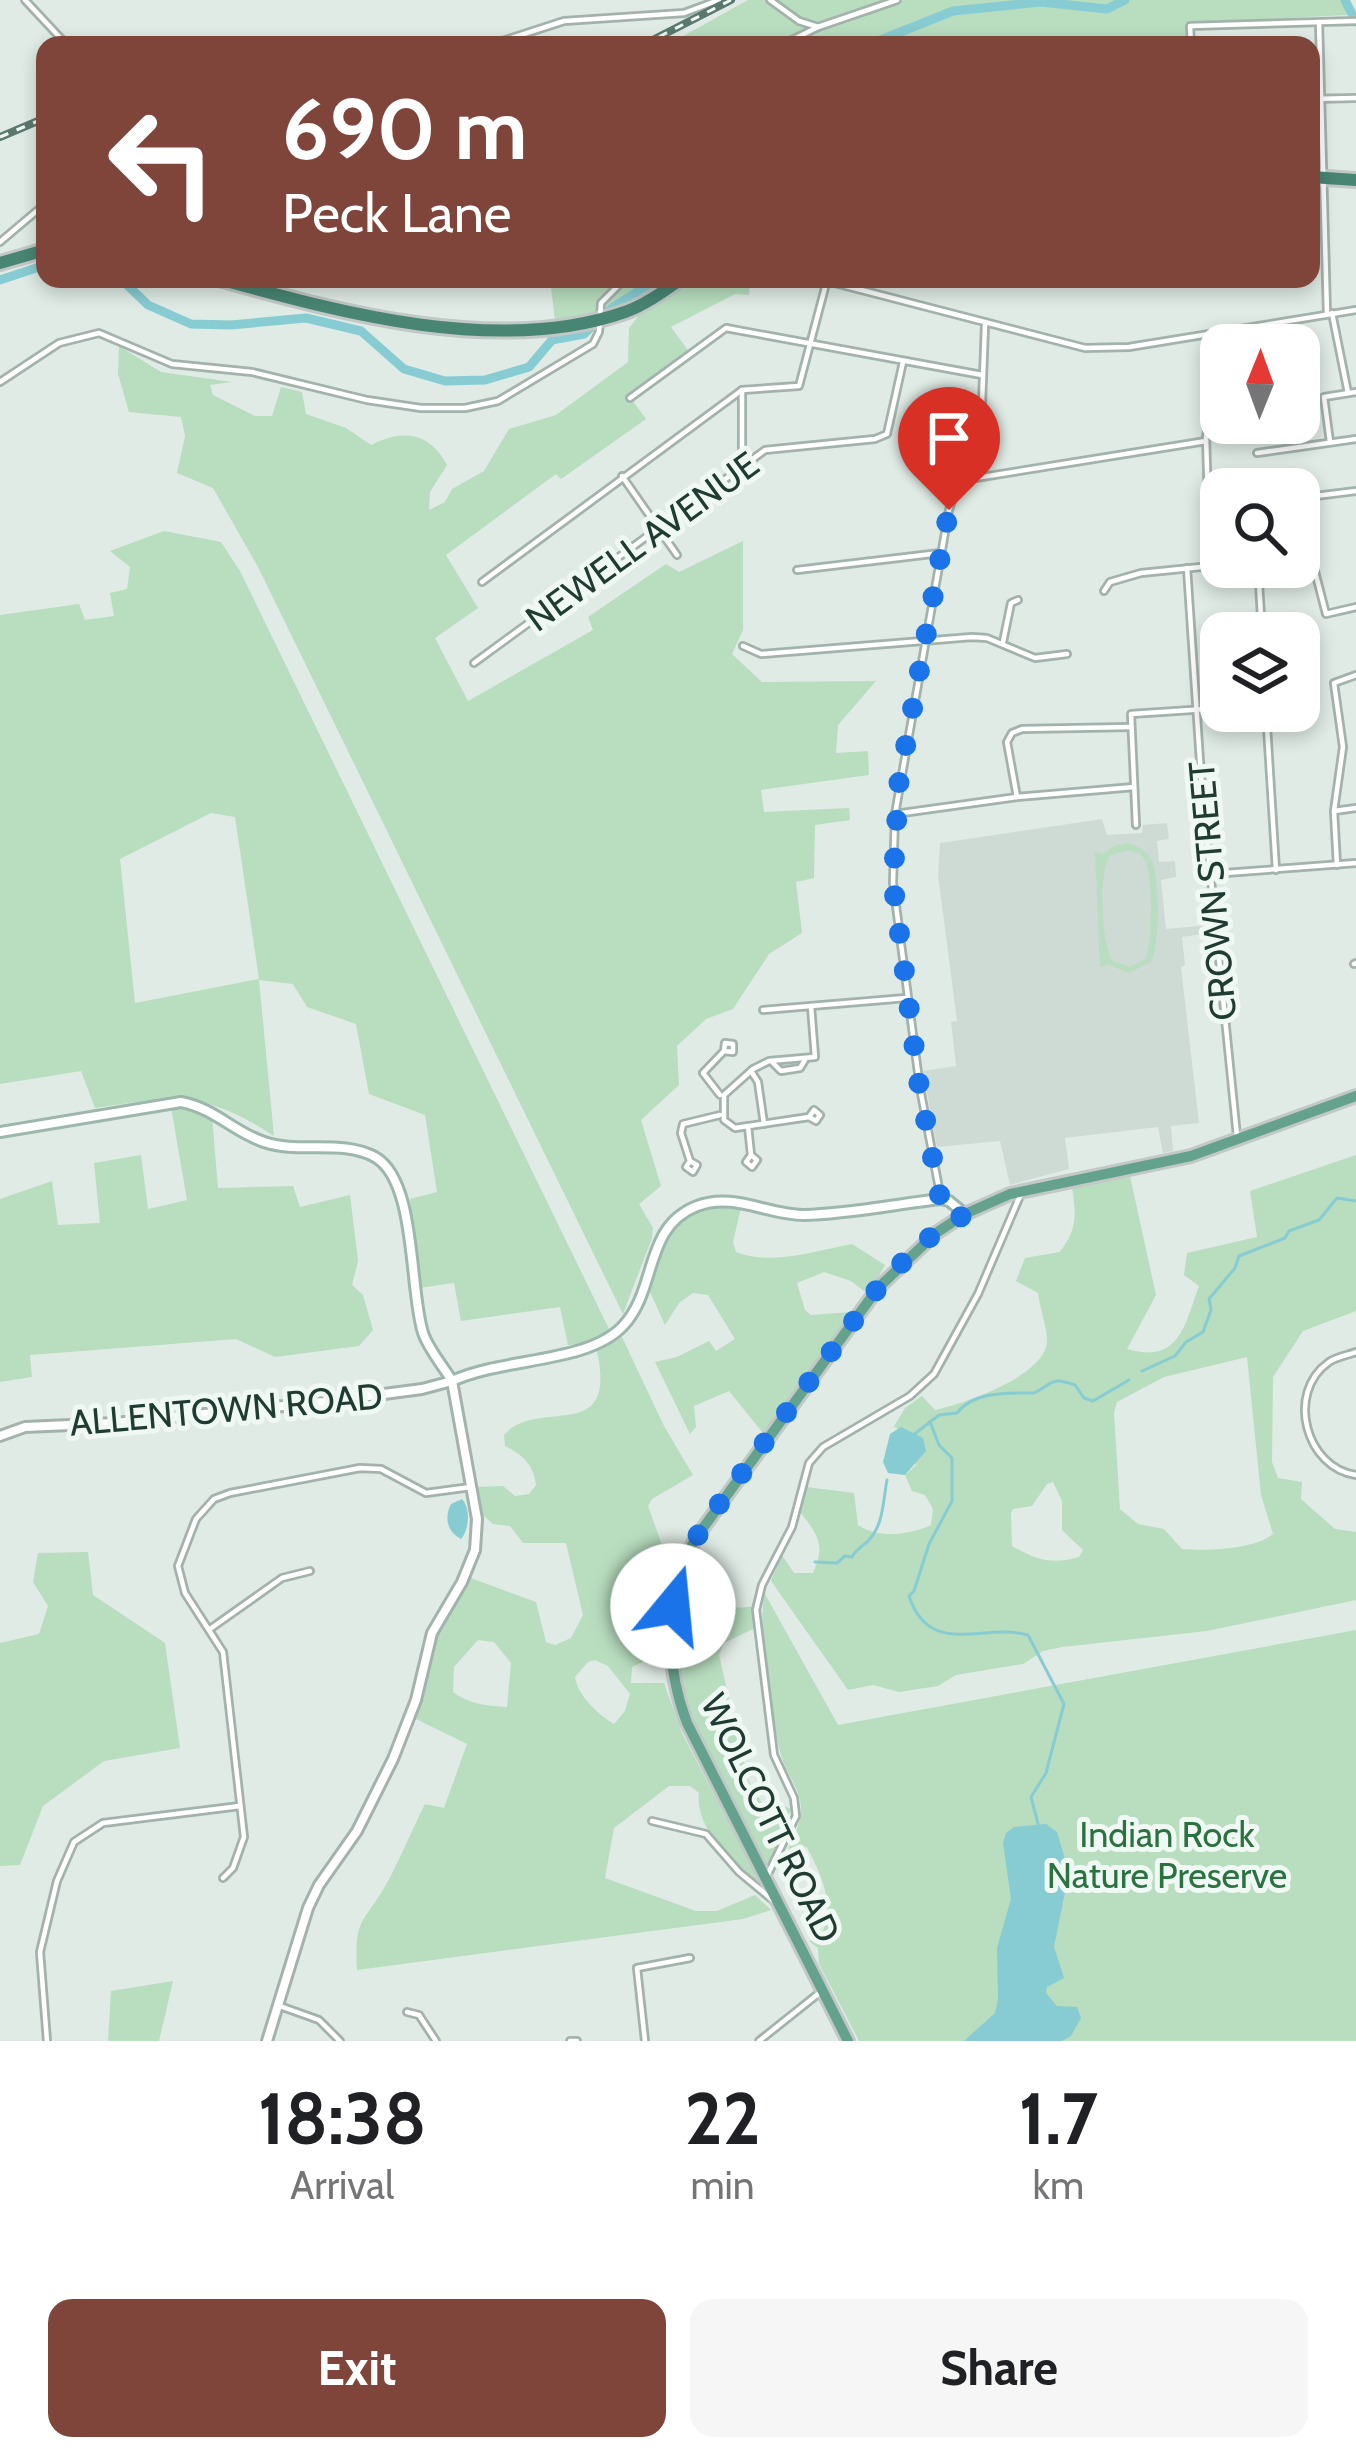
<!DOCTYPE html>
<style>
body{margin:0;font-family:Cabin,sans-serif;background:#f6f6f6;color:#202124;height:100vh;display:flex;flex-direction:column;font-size:45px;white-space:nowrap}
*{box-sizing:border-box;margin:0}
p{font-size:39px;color:#757577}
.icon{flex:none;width:66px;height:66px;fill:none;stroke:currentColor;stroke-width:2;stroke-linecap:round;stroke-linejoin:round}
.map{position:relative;height:2041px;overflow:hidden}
.sheet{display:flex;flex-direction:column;background:#fff;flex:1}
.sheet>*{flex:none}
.hud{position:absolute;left:36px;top:36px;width:1284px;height:252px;border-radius:24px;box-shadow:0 6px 18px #0003;background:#7f453a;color:#fff;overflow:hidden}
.needle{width:78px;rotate:1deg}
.controls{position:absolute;left:1200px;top:324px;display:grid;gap:24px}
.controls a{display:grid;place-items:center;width:120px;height:120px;border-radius:24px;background:#fff;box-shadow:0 6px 18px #0003;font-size:60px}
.pin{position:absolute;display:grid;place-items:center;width:102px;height:102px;color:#fff;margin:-123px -51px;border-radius:50% 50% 50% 0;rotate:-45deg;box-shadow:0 0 12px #0007}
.pin .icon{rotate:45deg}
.me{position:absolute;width:132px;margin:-66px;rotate:17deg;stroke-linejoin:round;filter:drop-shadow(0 0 9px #0008)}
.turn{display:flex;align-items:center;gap:42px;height:252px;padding:0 48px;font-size:54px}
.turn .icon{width:156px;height:156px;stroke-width:2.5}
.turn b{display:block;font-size:84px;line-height:102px}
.eta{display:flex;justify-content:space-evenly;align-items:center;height:204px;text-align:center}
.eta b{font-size:72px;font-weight:700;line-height:84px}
.action{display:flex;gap:24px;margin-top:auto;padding:24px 48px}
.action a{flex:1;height:138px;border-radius:24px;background:#7f453a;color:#fff;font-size:48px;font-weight:700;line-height:138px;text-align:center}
.action a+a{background:#f6f6f6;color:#202124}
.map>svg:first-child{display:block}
.built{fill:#cedbd4}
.green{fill:#b8ddbf;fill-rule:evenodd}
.water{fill:#87ccd2}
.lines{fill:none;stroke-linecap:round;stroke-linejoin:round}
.stream{stroke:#87ccd2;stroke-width:3}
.river{stroke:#87ccd2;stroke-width:9}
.minor-casing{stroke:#a3b3ac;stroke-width:10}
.tertiary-casing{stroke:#a3b3ac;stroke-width:14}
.secondary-casing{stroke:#9eb7ac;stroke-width:14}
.primary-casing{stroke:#c1c8c6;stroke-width:16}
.trunk-casing{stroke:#c1c8c6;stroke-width:18}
.minor{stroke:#fff;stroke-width:4.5}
.tertiary{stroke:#fff;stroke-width:8}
.secondary{stroke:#fff;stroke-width:8}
.primary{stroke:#64a28d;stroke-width:10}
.trunk{stroke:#488572;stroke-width:12}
.rail-casing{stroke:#5b786e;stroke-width:8}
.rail{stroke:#f0f8f4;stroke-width:3;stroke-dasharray:9;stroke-linecap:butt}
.route{stroke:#1a73e8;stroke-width:21;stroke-dasharray:0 37.8}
.labels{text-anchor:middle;stroke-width:10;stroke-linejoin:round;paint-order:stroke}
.street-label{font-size:36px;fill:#203c32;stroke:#f0f8f4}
.park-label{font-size:36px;fill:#2a7341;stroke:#f0f8f4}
</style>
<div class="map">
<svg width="1356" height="2041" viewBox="0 0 1356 2041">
<rect width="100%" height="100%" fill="#e0ebe5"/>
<!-- built -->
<polygon class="built" points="1102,819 1107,835 1142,833 1143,825 1167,823 1169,839 1157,841 1159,862 1175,861 1176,877 1161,880 1166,929 1209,925 1210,933 1182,937 1185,965 1181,967 1199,1123 1171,1126 1173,1151 1163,1153 1158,1127 1065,1138 1069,1169 1010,1185 1000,1141 937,1147 923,1071 956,1066 951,1022 957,1021 938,875 940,843"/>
<!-- green -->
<g class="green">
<polygon points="748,0 1345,0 1348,15 1185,23 1186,45 667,45"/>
<polygon points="550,279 671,279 620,306 555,321"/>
<path d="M700,279H750L749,295L735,294L671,327L692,356L632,400L646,419L561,479L556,474L446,555L478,608L435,638L468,701L593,630L588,617L666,564L679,572L743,541V630L732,654L762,682L876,681L838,725L836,753L868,751L869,775L761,790L764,812L849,808L850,820L815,825L814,878L796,882L802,933L769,954L733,1009L706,1019L677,1046L679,1085L641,1120L661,1186L639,1204L653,1228L652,1238L623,1314L258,567L213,488L177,473L185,436L181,417L129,412L118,374L119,346L161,372L232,382L210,385L213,395L255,416H272L281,387L302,392L306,414L346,428L371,445C404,428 430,433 447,465L430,492L429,510L445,502L452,489L484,471L509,429L556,415L628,362L629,328L643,310Z"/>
<path d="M164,531L221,542L240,571L610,1331L586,1344L568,1345L560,1307L461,1321L454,1283L419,1288L410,1199L437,1192L425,1115L369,1094L356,1024L307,1007L293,984L259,980L274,1136C204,1090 175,1096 95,1108L81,1071L0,1084V615L79,604L85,620L114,616L110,593L127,589L130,567L110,551ZM211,813L235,817L259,979L135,1003L120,859Z"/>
<path d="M1128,843C1139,847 1147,850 1152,861C1160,880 1160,946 1151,962L1129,973L1107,964L1100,967L1095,852L1103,854L1114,846ZM1128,850C1136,852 1140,852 1145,860C1153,874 1153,945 1145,959L1130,967L1113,961C1101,944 1098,873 1110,855Z"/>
<polygon points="171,1107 198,1108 212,1117 218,1188 293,1186 300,1207 350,1195 358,1261 352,1285 363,1295 373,1330 359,1346 275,1357 236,1339 30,1355 32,1377 0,1382 0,1199 52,1181 58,1225 100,1223 94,1163 141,1155 148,1209 187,1200"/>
<path d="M1356,1155V1311L1303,1331L1273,1377L1272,1462L1278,1478L1302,1482L1301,1499L1335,1529L1356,1532V1600L1207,1631L1062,1647L1043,1651L1023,1664L956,1675L938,1686L899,1692L873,1685L848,1690L771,1581L782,1555L794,1573H813C826,1545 818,1535 800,1512L807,1487L854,1493L858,1525C879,1539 909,1535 931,1525L933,1509L925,1495L912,1491L905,1475L916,1465L896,1427L893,1428L905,1408L922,1396L935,1410C963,1404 1046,1376 1047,1341C1047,1326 1040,1309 1038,1293L1016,1281L1025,1258L1060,1252C1078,1228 1076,1214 1072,1186L1130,1176L1156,1295L1127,1349C1179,1364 1184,1327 1199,1286L1184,1275L1187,1253L1257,1237L1250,1191ZM1247,1357L1261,1495L1273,1534C1254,1550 1207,1551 1182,1549L1164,1529L1138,1524L1120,1509L1114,1413L1117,1402L1164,1377ZM1053,1482L1062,1501V1530L1083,1550L1079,1557C1052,1565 1036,1560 1012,1546L1011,1513L1013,1509L1032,1506L1047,1484Z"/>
<path d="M713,1205L741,1208L733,1242L736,1252C771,1266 815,1251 852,1244L885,1265L874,1285L864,1291L851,1281L824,1272L797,1283L805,1310L811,1315L852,1312L763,1433L729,1391L694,1406L696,1427L690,1434L655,1362L677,1357L709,1341L716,1351L735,1339L708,1295L693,1293L679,1303L665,1325L650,1292L663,1245L683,1219Z"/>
<path d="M622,1337L664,1426L693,1475L652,1499L648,1506L672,1573L664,1615L628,1614L626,1642L630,1646L651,1648L652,1658L632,1667L631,1683H664L682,1733L758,1879L754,1881C731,1855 695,1830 699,1793L690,1786H669L614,1828L605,1878L696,1911H717L755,1895L771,1910L743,1919L357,1970C354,1916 364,1924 387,1883C401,1857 412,1830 425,1804L444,1808L467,1744L416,1719L435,1637L468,1577L536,1602L546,1642L555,1645L571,1638L583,1615L566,1543H523L510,1526L493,1524L483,1515L478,1487L503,1486L515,1496L529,1494L536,1485C533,1464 524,1456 505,1446L504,1435C538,1396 618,1447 597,1351ZM478,1640L494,1642L511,1663L507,1707C488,1706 468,1704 453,1692L454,1667ZM595,1660L608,1666L630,1694L625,1711L614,1724C599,1715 577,1695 575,1677L588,1662Z"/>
<polygon points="88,1552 93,1595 165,1643 180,1748 104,1761 43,1806 20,1865 0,1866 0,1643 39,1634 48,1606 33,1582 38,1553"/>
<path d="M684,1583C709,1594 724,1613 752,1606L753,1629L724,1643L719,1655L748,1780L766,1810L784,1806L791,1809L768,1865C718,1770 660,1695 684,1583Z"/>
<path d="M765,1594L838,1725L1356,1630V2041H859L819,1964L818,1948L809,1941L818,1940C838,1911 822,1874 806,1846L804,1851L786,1854C792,1840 801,1825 801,1809C801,1789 786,1774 781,1755C772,1721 756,1626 765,1594Z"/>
<polygon points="173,1981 159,2041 108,2041 111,1991"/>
</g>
<!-- water -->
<g class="water">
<polygon points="901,1427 923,1438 926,1451 905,1475 888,1473 883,1462 890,1434"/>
<path d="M462,1499C471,1509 469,1530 461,1539C447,1532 444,1517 451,1504Z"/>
<polygon points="1046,1824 1057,1832 1069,1872 1054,1947 1064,1978 1047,1987 1046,1993 1057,2006 1077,2007 1081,2018 1071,2036 1062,2041 964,2041 995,2013 998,1999 997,1948 1011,1899 1003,1843 1006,1833 1014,1827"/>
</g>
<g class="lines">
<!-- stream -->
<g class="stream">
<polyline points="1142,1371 1175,1356 1186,1342 1203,1332 1211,1310 1209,1299 1235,1268 1239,1256 1285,1238 1289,1231 1319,1220 1337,1198 1356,1201"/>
<path d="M930,1422L939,1445L952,1458V1501L929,1544L914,1591L909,1596C930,1659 983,1622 1028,1635L1064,1704L1046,1773L1031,1797L1038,1824"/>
<path d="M912,1436L939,1415L957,1413C974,1391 1008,1393 1034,1393C1053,1384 1049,1376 1075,1385L1084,1398L1093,1401L1129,1380"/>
<path d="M815,1562L837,1563L845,1556L852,1557C855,1551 861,1547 867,1542C884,1526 883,1500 887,1480"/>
</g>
<!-- river -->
<g class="river">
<polyline points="1345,0 1356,22"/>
<polyline points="868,45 953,11 1041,2 1107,9 1125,0"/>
<polyline points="121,279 148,305 191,324 231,325 306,318 361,331 404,369 445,381 485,380 529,367 552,340 584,334 612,308 657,279"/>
<polyline points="0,280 45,265"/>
</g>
<defs>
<g id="minor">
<polyline points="25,0 67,45"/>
<polyline points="770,0 799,21 818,27"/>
<polyline points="1319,22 1327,314"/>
<polyline points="490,45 564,21 684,13 719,0"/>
<polyline points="782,45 818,27 897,0"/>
<polyline points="1191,45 1190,26 1356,21"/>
<polyline points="1311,99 1356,98"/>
<polyline points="0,242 45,204"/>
<polyline points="819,279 1085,348 1129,347 1356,310"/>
<polyline points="1332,313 1348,393"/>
<polyline points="1223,345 1226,331"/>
<polyline points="0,382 59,343 99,333 172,364 252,372 367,400 421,408 465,408 498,401 593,344 599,332 601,303 625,279"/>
<polyline points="742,390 742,462"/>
<polyline points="630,398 726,328 982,375"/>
<polyline points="1330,442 1324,397 1356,392"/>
<polyline points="1257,453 1356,439"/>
<polyline points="622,476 677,555"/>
<polyline points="957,481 1206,441"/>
<polyline points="1299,498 1356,491"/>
<polyline points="1303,498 1311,556 1326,614 1356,607"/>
<polyline points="1210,566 1206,437 1221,355"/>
<polyline points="1258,567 1262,633"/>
<polyline points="1187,568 1202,791 1237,1136"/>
<polyline points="797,570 940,553"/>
<polyline points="482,582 742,390 799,386 827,280"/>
<polyline points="1104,591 1110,582 1141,573 1221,565"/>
<polyline points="1003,642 1011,603 1018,600"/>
<polyline points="743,646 761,654 972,637 987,638 1035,658 1067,654"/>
<polyline points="474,663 765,450 875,439 887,434 903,362"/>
<polyline points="1266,711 1276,870"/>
<polyline points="1017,797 1007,742 1012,733 1022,729 1130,727"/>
<polyline points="1334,811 1356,808"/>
<polyline points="895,814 1017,797 1134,787"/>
<polyline points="1136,825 1131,714 1221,708"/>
<polyline points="1337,865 1334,811 1343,747 1334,683 1356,675"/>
<polyline points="1212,874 1356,863"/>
<polyline points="1354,964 1356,963"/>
<polyline points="763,1010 906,998"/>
<polyline points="772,1062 781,1071 800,1068 805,1060"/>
<polyline points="751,1071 758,1082 764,1124"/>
<polyline points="720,1095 703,1073 724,1051 733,1052 733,1044 725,1043 724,1051"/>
<polyline points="809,1117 814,1110 820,1115 816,1121 809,1117 735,1128 724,1120 724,1095 753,1069 769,1061 815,1057 811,1006"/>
<polyline points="748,1126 751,1155 746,1162 752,1167 757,1160 751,1155"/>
<polyline points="690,1161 697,1165 693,1172 686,1167 690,1161 681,1133 683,1124 720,1115"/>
<polyline points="941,1199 920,1088 893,883 895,814 949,510 982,403 985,325"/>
<path d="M1356,1352C1348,1355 1336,1357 1329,1362C1285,1393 1306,1468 1356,1475"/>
<polyline points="210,1629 282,1578 310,1571"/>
<polyline points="652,1821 706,1834 739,1872 774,1901"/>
<polyline points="768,1874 796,1816 794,1798 774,1755 756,1610 762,1585 792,1527 809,1463 823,1447 910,1396 934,1374 978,1294 1020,1196"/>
<polyline points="223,1878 233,1868 244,1837 223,1652 185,1593 178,1566 196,1519 214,1499 230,1493 360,1468 381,1469 426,1493 471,1487"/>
<polyline points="277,2005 319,2020 340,2041"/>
<polyline points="407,2012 419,2015 436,2041"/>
<polyline points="47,2041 40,1952 57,1881 74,1842 103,1823 240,1806"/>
<polyline points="570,2041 577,2041"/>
<polyline points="645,2041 637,1968 690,1958"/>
<polyline points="759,2041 823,1990"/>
</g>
<polyline id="tertiary" points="0,1436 25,1427 115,1423 323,1402 422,1389 452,1381 477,1519 475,1550 462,1582 432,1633 416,1700 393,1759 357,1831 319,1885 308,1908 267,2041"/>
<path id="secondary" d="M0,1132L181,1102C214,1108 234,1132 264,1142C299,1154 342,1139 375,1157C417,1181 409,1289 423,1333C429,1350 443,1366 452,1381C504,1357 587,1364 623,1326C658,1289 643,1227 697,1206C734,1192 767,1215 804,1215C849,1214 896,1204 941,1199L949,1201L965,1214"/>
<path id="primary" d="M848,2041L687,1723C664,1662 665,1597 695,1539L878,1288L936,1233L965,1214L1010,1194L1191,1156L1356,1096"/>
<g id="trunk">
<polyline points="1311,177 1356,180"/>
<polyline points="0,263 45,250"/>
<path d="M219,279C342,313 499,356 625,312C645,305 664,291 681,279"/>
</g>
</defs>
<!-- minor casing -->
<use href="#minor" class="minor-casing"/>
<!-- tertiary casing -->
<use href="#tertiary" class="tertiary-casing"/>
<!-- secondary casing -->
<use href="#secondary" class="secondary-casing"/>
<!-- primary casing -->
<use href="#primary" class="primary-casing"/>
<!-- trunk casing -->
<use href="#trunk" class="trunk-casing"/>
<!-- minor -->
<use href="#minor" class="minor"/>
<!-- tertiary -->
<use href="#tertiary" class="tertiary"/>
<!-- secondary -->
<use href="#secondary" class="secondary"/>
<!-- primary -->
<use href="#primary" class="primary"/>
<!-- trunk -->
<use href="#trunk" class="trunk"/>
<defs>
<g id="rail">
<polyline points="643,45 731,0"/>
<polyline points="0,137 45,118"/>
</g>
</defs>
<!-- rail casing -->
<use href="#rail" class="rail-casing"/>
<!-- rail -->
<use href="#rail" class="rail"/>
</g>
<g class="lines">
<!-- route -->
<polyline class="route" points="673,1606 683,1566 701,1529 878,1288 920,1244 965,1214 941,1199 939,1193 919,1084 893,883 899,782 949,510"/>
</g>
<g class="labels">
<!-- street labels -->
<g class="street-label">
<text transform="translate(642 541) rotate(-36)" y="13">NEWELL AVENUE</text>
<text transform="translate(1212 891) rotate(-95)" y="13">CROWN STREET</text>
<text transform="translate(226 1409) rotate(-5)" y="13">ALLENTOWN ROAD</text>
<text transform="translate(771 1818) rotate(64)" y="13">WOLCOTT ROAD</text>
</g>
<!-- park labels -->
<g class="park-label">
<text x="1167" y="1847">Indian Rock<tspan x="1167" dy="41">Nature Preserve</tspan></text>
</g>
</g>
</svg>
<div class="controls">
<a><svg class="needle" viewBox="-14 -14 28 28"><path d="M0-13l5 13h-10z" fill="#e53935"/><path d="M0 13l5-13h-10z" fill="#757577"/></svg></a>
<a><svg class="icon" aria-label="search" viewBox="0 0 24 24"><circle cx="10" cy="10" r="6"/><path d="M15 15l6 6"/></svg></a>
<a><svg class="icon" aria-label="layers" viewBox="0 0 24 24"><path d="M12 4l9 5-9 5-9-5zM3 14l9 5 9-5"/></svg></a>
</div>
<div class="pin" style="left:949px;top:510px;background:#d93025"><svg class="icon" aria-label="arrive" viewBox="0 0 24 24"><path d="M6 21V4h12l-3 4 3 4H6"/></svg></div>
<svg class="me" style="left:673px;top:1606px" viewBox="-20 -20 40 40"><circle r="19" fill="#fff"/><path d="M0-13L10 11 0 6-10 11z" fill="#1a73e8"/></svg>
<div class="hud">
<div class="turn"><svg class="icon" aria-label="left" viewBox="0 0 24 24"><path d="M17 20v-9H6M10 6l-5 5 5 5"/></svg><div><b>690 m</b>Peck Lane</div></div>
</div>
</div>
<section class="sheet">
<div class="eta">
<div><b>18:38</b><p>Arrival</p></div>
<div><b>22</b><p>min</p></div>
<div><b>1.7</b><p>km</p></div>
</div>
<div class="action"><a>Exit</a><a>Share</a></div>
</section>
